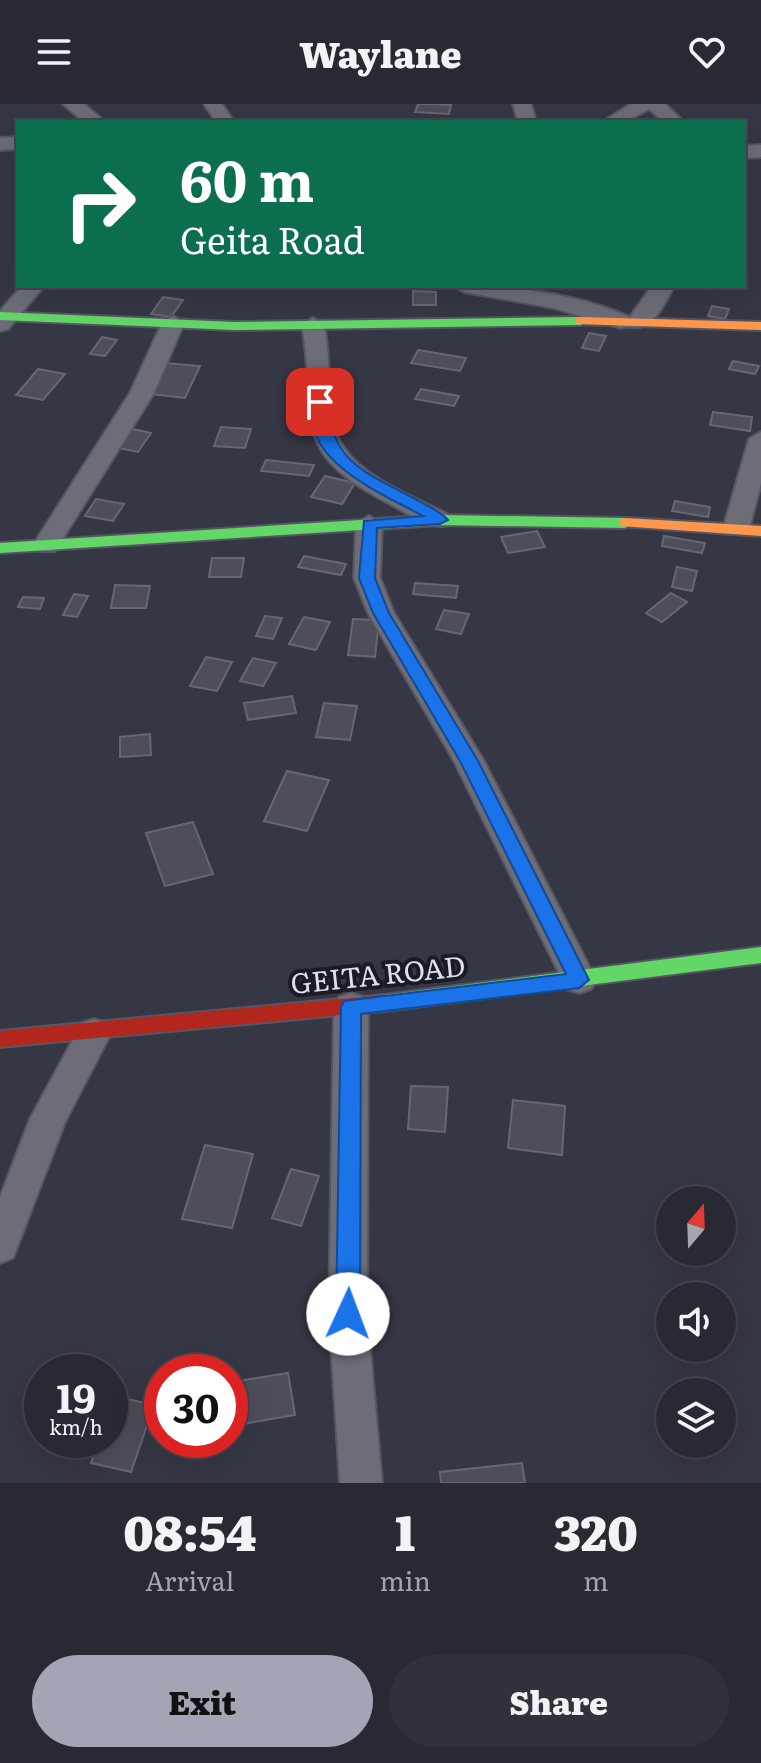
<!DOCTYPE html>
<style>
body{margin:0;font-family:Literata,serif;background:#30313b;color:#f1f3f6;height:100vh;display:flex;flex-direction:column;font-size:30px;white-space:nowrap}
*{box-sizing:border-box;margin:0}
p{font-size:26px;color:#a5a6ac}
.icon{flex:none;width:44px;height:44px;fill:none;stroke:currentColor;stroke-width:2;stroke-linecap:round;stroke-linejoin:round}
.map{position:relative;height:1379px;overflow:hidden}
.side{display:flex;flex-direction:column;background:#282933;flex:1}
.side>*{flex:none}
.guide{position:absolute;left:16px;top:16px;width:730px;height:168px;border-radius:0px;box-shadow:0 8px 32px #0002,0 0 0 2px #44454e;background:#0b6e4f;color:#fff;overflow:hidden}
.needle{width:52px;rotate:19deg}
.controls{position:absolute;left:656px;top:1082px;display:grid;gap:16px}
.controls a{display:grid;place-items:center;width:80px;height:80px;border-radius:50%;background:#282933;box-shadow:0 8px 32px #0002,0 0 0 2px #44454e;font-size:40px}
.speed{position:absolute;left:24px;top:1250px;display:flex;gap:16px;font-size:40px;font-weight:700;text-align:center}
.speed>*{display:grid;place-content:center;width:104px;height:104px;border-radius:50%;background:#282933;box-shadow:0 8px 32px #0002,0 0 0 2px #44454e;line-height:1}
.speed small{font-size:20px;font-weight:400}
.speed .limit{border:12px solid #d22;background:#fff;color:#111}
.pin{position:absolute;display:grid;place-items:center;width:68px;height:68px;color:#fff;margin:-34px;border-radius:16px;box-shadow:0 4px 12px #0006}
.me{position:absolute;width:88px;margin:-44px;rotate:2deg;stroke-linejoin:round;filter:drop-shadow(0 0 6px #0008)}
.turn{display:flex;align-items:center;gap:28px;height:168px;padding:0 32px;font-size:36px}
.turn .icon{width:104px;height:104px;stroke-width:2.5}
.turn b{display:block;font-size:56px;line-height:68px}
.eta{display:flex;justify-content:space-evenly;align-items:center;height:136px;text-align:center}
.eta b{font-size:48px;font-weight:800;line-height:56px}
.cta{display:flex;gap:16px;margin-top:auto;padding:16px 32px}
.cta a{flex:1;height:92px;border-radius:48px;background:#a3a5b4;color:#111;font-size:32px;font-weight:800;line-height:92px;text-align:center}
.cta a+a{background:#30313b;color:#f1f3f6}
header{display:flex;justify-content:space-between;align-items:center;height:104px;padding:0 32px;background:#282933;font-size:36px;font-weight:800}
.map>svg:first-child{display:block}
.building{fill:#4d4e59;stroke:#666773;stroke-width:2}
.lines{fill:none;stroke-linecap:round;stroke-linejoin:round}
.street-casing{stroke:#555662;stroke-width:4}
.fast-casing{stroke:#555662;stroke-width:4}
.slow-casing{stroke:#555662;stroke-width:4}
.jam-casing{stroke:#555662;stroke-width:4}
.street{fill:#6c6d77;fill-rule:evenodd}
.fast{fill:#63d668;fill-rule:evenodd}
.slow{fill:#ff974d;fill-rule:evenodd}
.jam{fill:#b3261e;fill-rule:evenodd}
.route{fill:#1a73e8;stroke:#114b97;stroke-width:2}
.labels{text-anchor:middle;stroke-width:8;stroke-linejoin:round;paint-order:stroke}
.street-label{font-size:28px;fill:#dee0f0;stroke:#1a1b26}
</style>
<header><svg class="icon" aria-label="menu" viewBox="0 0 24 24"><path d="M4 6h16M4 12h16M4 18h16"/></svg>Waylane<svg class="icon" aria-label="heart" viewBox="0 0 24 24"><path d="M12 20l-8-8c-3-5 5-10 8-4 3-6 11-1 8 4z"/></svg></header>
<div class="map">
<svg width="761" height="1379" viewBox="0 0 761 1379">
<rect width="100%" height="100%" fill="#363744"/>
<!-- building -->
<g class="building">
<polygon points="418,0 433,0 451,1 449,10 415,8"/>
<polygon points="413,187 436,188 436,201 413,201"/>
<polygon points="163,193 183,196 171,213 151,210"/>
<polygon points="712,202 729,205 725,215 708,212"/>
<polygon points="589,229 606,232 599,247 582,244"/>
<polygon points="102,233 117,236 105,252 90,250"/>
<polygon points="418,246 466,254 460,267 411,259"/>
<polygon points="733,257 759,262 755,270 729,265"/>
<polygon points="165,259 200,262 185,294 150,290"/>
<polygon points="38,265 65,270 43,296 16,291"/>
<polygon points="421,285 459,292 454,302 415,295"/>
<polygon points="713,308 752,313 750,327 710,321"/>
<polygon points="221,323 251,325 245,344 214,342"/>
<polygon points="128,324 151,329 138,348 114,343"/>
<polygon points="266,356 314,361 309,372 261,367"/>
<polygon points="325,372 355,379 342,400 311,393"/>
<polygon points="96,395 124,400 113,417 85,412"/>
<polygon points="675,397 710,403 708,413 672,407"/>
<polygon points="537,427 545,443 508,449 501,433"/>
<polygon points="664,432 705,439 702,449 662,442"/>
<polygon points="304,452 346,460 341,471 298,463"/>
<polygon points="212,454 244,454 241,473 209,473"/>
<polygon points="677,463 697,467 692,487 672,483"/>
<polygon points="415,479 458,482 456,494 413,490"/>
<polygon points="115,481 150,482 146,504 111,504"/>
<polygon points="671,489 687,498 662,518 646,509"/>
<polygon points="74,490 88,492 77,513 63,511"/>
<polygon points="23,493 44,494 40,505 18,503"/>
<polygon points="444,506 469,510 461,530 436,525"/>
<polygon points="265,512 282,514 273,535 256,532"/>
<polygon points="304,513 330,518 316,546 289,540"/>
<polygon points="353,515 379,516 375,553 348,551"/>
<polygon points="206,553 232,558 217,587 190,582"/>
<polygon points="253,554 276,559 263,582 240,577"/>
<polygon points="292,592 296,609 248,616 244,599"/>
<polygon points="324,599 357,602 350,636 316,633"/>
<polygon points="150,630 151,651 120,653 120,633"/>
<polygon points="287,667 329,676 307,727 264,717"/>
<polygon points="193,718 213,770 165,782 146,729"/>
<polygon points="411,982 448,983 445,1028 408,1025"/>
<polygon points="513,996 565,1002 562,1051 508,1044"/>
<polygon points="205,1041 253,1050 232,1124 182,1115"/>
<polygon points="291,1065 319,1072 301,1122 272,1114"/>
<polygon points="288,1269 295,1311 243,1320 238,1277"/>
<polygon points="114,1292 154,1301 131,1368 91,1359 99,1336 110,1336 110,1304"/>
<polygon points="522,1359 525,1379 441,1379 440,1368"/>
</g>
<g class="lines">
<defs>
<g id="street">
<polygon points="63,0 84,0 105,18 84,18"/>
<polygon points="204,0 222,0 234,18 216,18"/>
<polygon points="513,0 531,0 536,18 518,18"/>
<polygon points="631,0 665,0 684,18 664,18 649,5 625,18 602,18"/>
<polygon points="18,33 18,45 0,46 0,34"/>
<polygon points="761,41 761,53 744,54 744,42"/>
<polygon points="22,182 44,182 8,225 0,227 0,207"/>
<path d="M453,182C512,182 576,189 630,213L652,182H674C668,194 655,221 640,223C631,224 630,221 621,224L554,204L464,188Z"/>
<polygon points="173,212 184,219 154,289 55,447 37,447 33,441 130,289 162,219"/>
<path d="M313,214L324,221C330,252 328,284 332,315C341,368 407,389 449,411L453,416L449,421C430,426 409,410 392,401C285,346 319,319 302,221Z"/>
<polygon points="761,328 761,379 749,425 745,430 727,430 723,425 749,335"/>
<polygon points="369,412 382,420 380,474 394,509 484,657 596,876 591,885 579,889 567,885 454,657 368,509 354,474 356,420"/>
<polygon points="351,889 363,893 368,903 367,1210 382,1379 340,1379 329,1210 334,903 339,893"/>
<polygon points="94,915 106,919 111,929 65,1018 13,1154 0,1159 0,1093 30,1015 82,919"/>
</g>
<g id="fast">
<polygon points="0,208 235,218 581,213 588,217 581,221 235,226 0,216"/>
<polygon points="440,411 625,414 633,419 625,424 440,421 0,449 0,439"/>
<polygon points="761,843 761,859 384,907 377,905 374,899 377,893 384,891"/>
</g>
<g id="slow">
<polygon points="581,213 761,218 761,226 576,220 576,214"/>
<polygon points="625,414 761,422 761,432 620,422 620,416"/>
</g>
<polygon id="jam" points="384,891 391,893 394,899 391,905 384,907 0,943 0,927"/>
</defs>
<!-- street casing -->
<use href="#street" class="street-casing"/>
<!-- fast casing -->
<use href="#fast" class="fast-casing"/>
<!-- slow casing -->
<use href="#slow" class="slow-casing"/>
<!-- jam casing -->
<use href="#jam" class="jam-casing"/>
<!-- street -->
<use href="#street" class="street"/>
<!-- fast -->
<use href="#fast" class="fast"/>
<!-- slow -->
<use href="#slow" class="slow"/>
<!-- jam -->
<use href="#jam" class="jam"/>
</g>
<!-- route -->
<path class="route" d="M315,295L327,298C332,360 367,369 417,396C427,402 440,407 448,416L440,420L377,424L375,474L389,509L478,657L589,876L579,884L361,910L360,1210L356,1217L348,1221L339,1217L336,1210L341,903L344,897L566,870L460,657L373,509L359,474L364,417L423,412C383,390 295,355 315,295Z"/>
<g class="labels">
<!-- street labels -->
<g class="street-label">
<text transform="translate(378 871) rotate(-6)" y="10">GEITA ROAD</text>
</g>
</g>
</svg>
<div class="controls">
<a><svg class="needle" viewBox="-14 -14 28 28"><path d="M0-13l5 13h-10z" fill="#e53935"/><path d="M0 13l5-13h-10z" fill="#a5a6ac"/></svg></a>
<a><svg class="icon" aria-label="sound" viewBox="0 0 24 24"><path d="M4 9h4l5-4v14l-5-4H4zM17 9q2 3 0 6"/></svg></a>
<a><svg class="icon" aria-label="layers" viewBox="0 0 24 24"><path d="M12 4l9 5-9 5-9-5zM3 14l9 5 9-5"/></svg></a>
</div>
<div class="speed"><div>19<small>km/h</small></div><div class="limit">30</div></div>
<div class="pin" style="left:320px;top:298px;background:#d93025"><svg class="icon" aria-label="arrive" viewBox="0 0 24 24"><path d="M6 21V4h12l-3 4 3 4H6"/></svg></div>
<svg class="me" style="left:348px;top:1210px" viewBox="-20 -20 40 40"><circle r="19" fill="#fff"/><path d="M0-13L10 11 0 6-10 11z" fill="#1a73e8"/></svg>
<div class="guide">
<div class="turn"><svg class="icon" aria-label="right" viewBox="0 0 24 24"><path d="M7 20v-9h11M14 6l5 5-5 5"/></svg><div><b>60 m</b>Geita Road</div></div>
</div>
</div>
<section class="side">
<div class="eta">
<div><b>08:54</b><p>Arrival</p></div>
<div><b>1</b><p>min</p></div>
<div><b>320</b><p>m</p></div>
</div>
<div class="cta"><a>Exit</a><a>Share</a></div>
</section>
